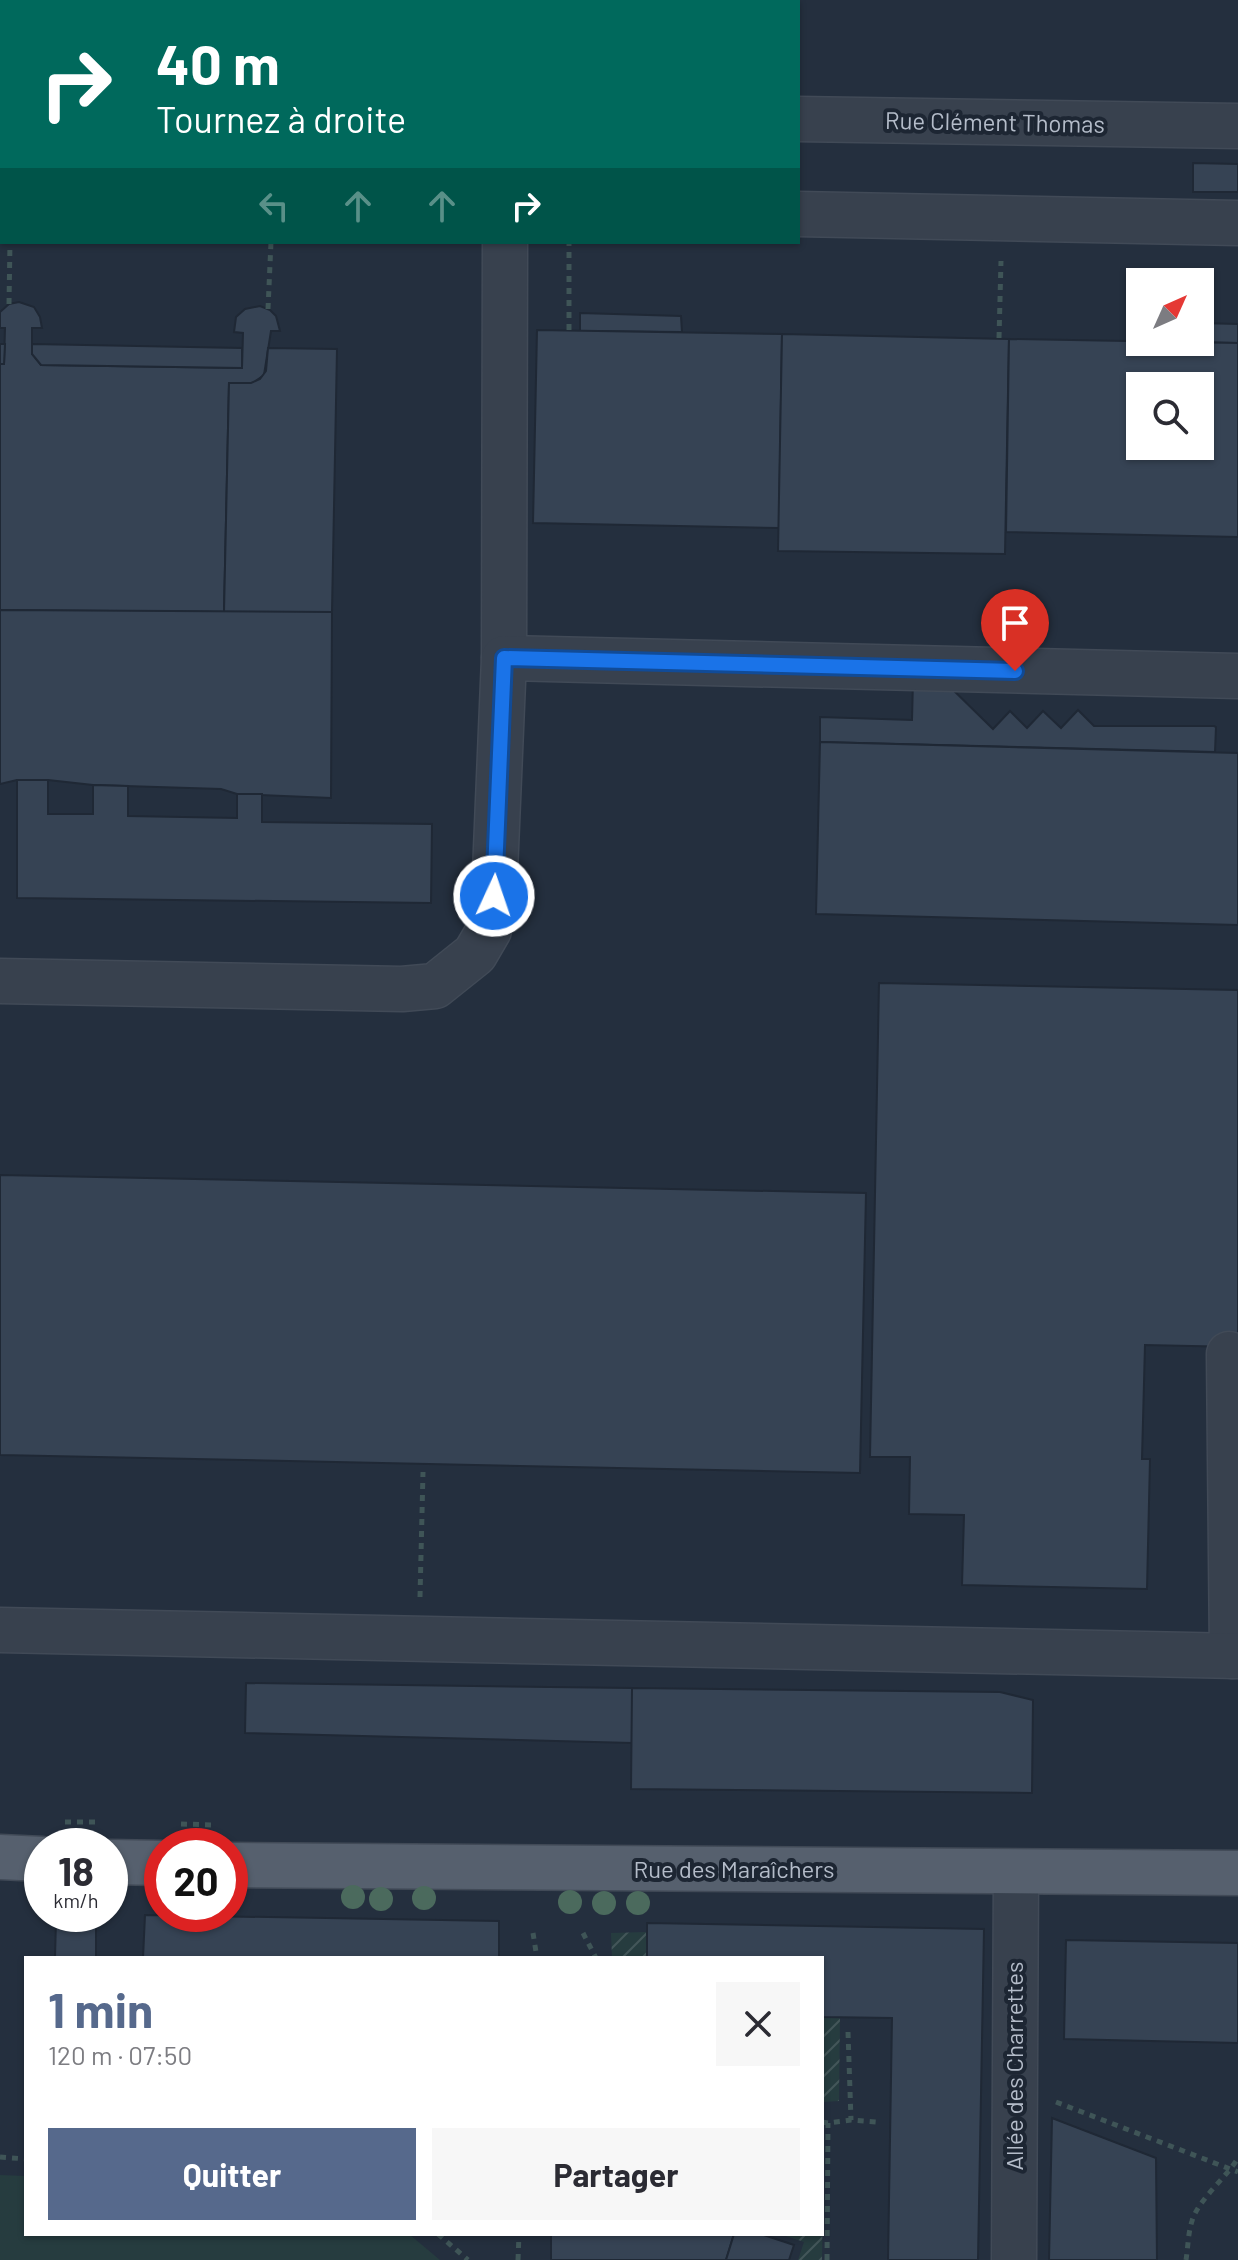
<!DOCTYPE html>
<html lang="fr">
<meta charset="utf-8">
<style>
body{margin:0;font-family:Barlow,sans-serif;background:#f7f7f7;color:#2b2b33;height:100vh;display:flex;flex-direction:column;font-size:30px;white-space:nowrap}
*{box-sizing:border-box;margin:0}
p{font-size:26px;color:#7c7c81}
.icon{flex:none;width:44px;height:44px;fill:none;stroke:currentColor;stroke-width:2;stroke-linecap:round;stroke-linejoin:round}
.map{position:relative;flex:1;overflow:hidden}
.panel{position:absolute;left:24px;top:1956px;width:800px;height:280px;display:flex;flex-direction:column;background:#fff;border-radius:0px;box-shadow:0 2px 6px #0004}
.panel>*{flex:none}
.hud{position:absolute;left:0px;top:0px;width:800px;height:244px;box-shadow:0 2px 6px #0004;background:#00695c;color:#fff;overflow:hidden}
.needle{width:52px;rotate:45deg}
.buttons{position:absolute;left:1126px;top:268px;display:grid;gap:16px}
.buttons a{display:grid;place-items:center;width:88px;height:88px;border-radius:0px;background:#fff;box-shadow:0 2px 6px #0004;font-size:40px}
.speed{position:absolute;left:24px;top:1828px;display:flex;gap:16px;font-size:40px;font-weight:700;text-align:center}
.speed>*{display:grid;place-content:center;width:104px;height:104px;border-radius:50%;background:#fff;box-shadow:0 2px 6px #0004;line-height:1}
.speed small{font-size:20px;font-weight:400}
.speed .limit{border:12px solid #d22;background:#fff;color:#111}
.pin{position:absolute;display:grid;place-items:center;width:68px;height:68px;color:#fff;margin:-82px -34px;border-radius:50% 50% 50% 0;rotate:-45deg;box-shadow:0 0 8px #0007}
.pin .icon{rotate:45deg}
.me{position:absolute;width:88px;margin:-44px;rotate:3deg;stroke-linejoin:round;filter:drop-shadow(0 0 6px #0008)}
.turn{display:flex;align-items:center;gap:28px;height:168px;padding:0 24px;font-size:36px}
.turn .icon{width:104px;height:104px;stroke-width:2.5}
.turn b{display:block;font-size:56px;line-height:68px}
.lanes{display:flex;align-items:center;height:76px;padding:0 24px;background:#0003;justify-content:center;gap:40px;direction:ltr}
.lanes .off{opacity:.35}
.round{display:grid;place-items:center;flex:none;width:84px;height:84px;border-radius:0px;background:#f7f7f7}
.head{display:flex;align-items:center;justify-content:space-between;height:136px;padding:0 24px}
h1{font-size:48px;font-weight:700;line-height:60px;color:#56698c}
.cta{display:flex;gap:16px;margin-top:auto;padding:16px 24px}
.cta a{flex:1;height:92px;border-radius:0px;background:#56698c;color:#fff;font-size:32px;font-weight:700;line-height:92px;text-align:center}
.cta a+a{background:#f7f7f7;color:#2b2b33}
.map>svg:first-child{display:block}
.park{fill:#263c3f}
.garden{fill:url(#garden-furrows)}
.building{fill:#364354;stroke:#1f2835;stroke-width:2;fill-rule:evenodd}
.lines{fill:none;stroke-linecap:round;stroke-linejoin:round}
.minor-casing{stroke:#414a57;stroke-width:47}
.major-casing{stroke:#414a57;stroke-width:47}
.path{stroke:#3f5557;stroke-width:5;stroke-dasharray:6 6;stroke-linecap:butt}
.minor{stroke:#38414e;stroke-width:44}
.major{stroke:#56606e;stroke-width:44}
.tree{fill:#4b6a5d}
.route-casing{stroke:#114b97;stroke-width:20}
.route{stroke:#1a73e8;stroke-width:14}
.labels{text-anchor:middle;stroke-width:8;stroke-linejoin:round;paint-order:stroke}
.street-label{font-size:24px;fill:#b4bcc9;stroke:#1d2633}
</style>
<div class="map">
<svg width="1238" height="2260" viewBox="0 0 1238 2260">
<defs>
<pattern id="garden-furrows" width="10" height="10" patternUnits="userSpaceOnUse" patternTransform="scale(2)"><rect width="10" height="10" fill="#263c3f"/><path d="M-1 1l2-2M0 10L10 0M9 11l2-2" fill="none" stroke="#435659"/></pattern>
</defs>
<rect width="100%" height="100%" fill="#242f3e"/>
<!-- park -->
<polygon class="park" points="0,2175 26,2176 26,2234 409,2234 440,2260 0,2260"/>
<!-- garden -->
<g class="garden">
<polygon points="647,1932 647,1958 612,1958 611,1933"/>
<polygon points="822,2017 840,2017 839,2101 822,2102"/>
<polygon points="824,2147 822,2260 798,2260 804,2242 780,2234 822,2234 822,2148"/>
</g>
<!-- building -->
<g class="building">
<polygon points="1193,163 1238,164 1238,192 1193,192"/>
<polygon points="19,302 34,307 40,317 42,328 32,328 32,354 41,365 242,368 243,333 234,332 236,317 245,309 260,306 270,310 276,316 280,331 271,331 264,375 253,383 229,383 224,612 0,610 0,364 4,364 5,328 0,328 0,312 9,304"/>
<polygon points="580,313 681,316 682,332 580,331"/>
<polygon points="1200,323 1238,324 1238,343 1180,342 1200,342"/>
<polygon points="537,330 782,334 779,528 533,523"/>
<polygon points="782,334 1009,339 1005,554 778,551"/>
<path d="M1009,339L1238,343V537L1006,532ZM1140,386H1200V446H1140Z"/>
<polygon points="0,344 5,344 4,364 0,364"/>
<polygon points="32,344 242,348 242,368 41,365 32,354"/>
<polygon points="268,348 337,349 332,612 224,612 229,383 251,383 260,379 266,371"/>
<polygon points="0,610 332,612 331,798 237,794 221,789 93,785 48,780 17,780 0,784"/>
<polygon points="913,679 944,681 993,729 1010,711 1027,728 1043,711 1061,728 1078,710 1094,726 1214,726 1216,727 1215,752 820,742 820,717 912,720"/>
<polygon points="820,742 1238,753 1238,925 816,914"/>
<polygon points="17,780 48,780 48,814 93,814 93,785 128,786 128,816 237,818 237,794 262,794 262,822 432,824 431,903 17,898"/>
<polygon points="879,983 1238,990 1238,1347 1145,1345 1142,1459 1150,1459 1147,1589 962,1585 964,1515 909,1514 910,1457 870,1457"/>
<polygon points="0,1175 866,1193 860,1473 0,1455"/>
<polygon points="246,1683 632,1688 632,1743 245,1733"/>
<polygon points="632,1688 1000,1692 1033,1700 1032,1793 631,1789"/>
<polygon points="145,1915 499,1921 499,1958 143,1958"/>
<polygon points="56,1919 96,1920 96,1958 55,1958"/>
<polygon points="647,1923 984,1929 978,2260 888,2260 892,2018 822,2017 822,1958 647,1958"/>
<polygon points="1066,1940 1238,1943 1238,2043 1064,2039"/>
<polygon points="1052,2118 1156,2158 1157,2260 1049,2260"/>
<polygon points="551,2234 734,2234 726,2260 551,2260"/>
<polygon points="734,2234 761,2234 794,2245 789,2260 726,2260"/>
</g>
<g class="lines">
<defs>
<g id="minor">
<polyline points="798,119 1238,126"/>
<polyline points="0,198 2,198"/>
<polyline points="798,214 1238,223"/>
<polyline points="504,658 505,242"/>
<polyline points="0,981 402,989 435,986 475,954 489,930 494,896 504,658 1238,676"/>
<polyline points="1229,1354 1232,1656"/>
<polyline points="0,1630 1238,1656"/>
<polyline points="1014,2260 1016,1872"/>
</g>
<g id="major">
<polyline points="0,1857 42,1859"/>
<polyline points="110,1862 162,1863"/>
<polyline points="230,1865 1238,1873"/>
</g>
</defs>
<!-- minor casing -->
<use href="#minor" class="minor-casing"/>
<!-- major casing -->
<use href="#major" class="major-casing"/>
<!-- path -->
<g class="path">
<polyline points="9,304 10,242"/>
<polyline points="268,309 271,242"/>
<polyline points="569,330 569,242"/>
<polyline points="999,338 1001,261"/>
<polyline points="420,1597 423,1472"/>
<polyline points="65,1822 95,1822"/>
<polyline points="181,1824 215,1825"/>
<polyline points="533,1933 537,1958"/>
<polyline points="583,1933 596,1958"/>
<polyline points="848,2032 851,2120"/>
<polyline points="1056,2102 1238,2172"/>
<polyline points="822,2122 828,2123 851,2120 876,2122"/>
<polyline points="0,2157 26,2159"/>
<polyline points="438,2234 468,2260"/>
<polyline points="518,2260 519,2234"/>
<polyline points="827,2260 828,2123"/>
<path d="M1186,2260C1188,2248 1188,2233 1192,2221C1198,2200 1226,2178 1238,2158"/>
</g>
<!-- minor -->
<use href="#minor" class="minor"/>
<!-- major -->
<use href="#major" class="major"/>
</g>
<!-- trees -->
<g class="tree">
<circle cx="353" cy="1897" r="12"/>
<circle cx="424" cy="1898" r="12"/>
<circle cx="381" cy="1899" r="12"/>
<circle cx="570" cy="1902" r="12"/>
<circle cx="604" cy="1903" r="12"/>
<circle cx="638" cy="1903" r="12"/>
</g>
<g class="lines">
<defs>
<polyline id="route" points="494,896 504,658 1015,671"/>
</defs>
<!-- route casing -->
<use href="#route" class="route-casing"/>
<!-- route -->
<use href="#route" class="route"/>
</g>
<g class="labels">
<!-- street labels -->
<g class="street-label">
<text transform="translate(995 123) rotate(1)" y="8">Rue Clément Thomas</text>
<text x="734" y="1878">Rue des Maraîchers</text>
<text transform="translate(1015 2066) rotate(-90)" y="8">Allée des Charrettes</text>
</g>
</g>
</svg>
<div class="buttons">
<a><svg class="needle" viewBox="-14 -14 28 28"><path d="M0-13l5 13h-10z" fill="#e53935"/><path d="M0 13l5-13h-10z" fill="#7c7c81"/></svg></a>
<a><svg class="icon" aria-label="search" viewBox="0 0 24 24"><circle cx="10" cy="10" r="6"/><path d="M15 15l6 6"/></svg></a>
</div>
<div class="speed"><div>18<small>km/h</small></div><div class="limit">20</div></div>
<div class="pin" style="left:1015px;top:671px;background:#d93025"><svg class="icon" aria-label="arrive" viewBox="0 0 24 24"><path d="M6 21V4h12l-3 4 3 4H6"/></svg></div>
<svg class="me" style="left:494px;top:896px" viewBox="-20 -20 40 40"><circle r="17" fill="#1a73e8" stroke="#fff" stroke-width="3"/><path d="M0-11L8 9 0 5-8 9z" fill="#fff"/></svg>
<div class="hud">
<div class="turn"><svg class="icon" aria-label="right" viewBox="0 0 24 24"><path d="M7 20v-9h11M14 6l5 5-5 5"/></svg><div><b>40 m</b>Tournez à droite</div></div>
<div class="lanes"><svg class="icon off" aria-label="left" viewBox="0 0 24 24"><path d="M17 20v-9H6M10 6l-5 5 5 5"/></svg><svg class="icon off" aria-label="ahead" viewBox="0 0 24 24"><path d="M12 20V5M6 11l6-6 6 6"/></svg><svg class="icon off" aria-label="ahead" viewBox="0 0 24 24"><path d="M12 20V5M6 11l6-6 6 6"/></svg><svg class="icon" aria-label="right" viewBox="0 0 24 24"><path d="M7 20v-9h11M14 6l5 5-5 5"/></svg></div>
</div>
<section class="panel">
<div class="head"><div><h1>1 min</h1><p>120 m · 07:50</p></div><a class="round"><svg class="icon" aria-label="close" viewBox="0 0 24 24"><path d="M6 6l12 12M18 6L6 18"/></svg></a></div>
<div class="cta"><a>Quitter</a><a>Partager</a></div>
</section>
</div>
